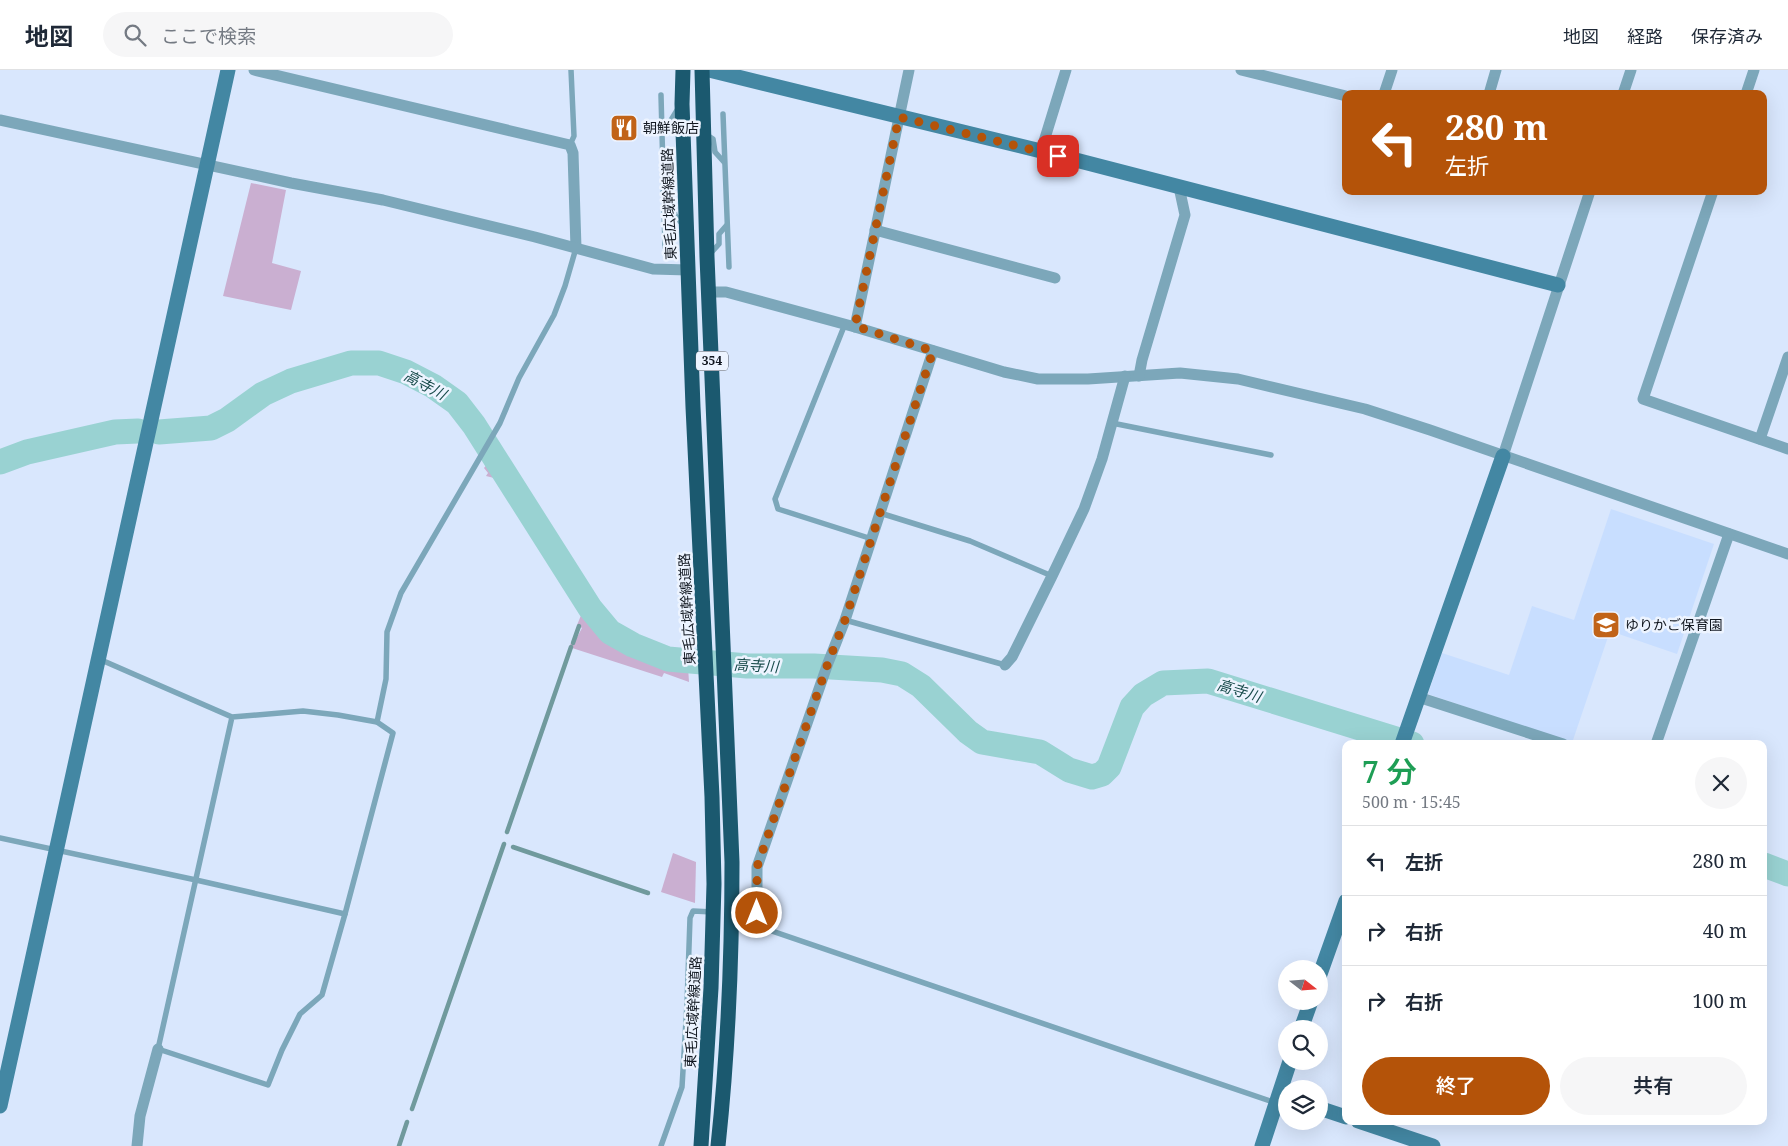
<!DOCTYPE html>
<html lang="ja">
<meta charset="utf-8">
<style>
body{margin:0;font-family:"Noto Serif","Noto Sans JP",serif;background:#f6f6f7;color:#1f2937;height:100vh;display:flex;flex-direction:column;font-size:19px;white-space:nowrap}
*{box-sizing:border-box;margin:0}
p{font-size:16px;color:#747a83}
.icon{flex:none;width:28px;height:28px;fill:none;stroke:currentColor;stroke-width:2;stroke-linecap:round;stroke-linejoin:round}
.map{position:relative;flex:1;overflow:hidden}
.drawer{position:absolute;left:1342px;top:670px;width:425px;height:385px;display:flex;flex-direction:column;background:#fff;border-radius:10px;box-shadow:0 5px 20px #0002}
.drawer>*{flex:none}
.hud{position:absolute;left:1342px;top:20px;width:425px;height:105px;border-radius:10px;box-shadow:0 5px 20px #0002;background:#b45309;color:#fff;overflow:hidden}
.needle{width:32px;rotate:107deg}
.fabs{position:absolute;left:1278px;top:890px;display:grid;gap:10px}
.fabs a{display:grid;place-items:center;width:50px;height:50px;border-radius:50%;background:#fff;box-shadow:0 5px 20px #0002;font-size:25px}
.pin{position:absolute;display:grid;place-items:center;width:42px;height:42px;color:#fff;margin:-21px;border-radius:10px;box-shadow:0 2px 8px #0006}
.me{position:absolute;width:55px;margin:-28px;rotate:0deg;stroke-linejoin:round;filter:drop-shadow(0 0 4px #0008)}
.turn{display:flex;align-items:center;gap:18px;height:105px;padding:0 20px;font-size:22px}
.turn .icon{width:65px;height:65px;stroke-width:2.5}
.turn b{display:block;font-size:35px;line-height:42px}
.round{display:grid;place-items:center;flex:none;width:52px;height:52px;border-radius:26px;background:#f6f6f7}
.headline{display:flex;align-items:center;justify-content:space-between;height:85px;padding:0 20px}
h1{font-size:30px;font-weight:600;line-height:38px;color:#1e9e55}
.cta{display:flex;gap:10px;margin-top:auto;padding:10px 20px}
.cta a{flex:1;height:58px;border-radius:30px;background:#b45309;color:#fff;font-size:20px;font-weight:600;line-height:58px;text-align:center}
.cta a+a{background:#f6f6f7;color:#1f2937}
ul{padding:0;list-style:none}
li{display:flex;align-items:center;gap:15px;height:70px;padding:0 20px;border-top:1px solid #e0e1e3}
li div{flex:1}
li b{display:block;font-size:19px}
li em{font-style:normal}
header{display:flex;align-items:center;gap:30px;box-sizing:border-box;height:70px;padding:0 25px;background:#fff;border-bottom:1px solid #e0e1e3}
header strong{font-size:24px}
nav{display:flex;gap:28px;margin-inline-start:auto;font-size:18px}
.search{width:350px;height:45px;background:#f6f6f7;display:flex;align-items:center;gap:12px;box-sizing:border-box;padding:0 18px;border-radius:28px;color:#747a83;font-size:19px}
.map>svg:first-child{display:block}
.built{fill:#c8deff}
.green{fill:#caafd1}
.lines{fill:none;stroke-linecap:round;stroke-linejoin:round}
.stream{stroke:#709a9d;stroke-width:4.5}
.river{stroke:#99d2d2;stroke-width:25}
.lane{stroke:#7ca7ba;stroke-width:5.5}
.street{stroke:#7ca7ba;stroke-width:11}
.secondary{stroke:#4387a3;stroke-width:15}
.highway{stroke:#1b596f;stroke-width:15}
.route{stroke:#b45309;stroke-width:9;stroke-dasharray:0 16.2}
.labels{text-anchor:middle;stroke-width:5;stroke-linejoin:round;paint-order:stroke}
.shield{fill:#edf4ff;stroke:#545a64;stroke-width:1}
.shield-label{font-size:12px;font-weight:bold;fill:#121821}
.poi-label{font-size:14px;fill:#121821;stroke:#edf4ff;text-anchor:start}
.street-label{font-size:14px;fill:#121821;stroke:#edf4ff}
.water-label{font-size:15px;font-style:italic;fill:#184b4b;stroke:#edf4ff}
</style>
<header>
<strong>地図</strong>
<div class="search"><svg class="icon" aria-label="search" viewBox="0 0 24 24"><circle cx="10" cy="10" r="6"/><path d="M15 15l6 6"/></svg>ここで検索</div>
<nav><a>地図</a><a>経路</a><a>保存済み</a></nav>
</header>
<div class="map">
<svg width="1788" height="1076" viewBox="0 0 1788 1076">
<rect width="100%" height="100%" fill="#d9e7fd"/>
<!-- built -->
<polygon class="built" points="1611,439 1714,474 1677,584 1610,561 1572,673 1428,624 1442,583 1509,605 1532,536 1574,550"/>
<!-- green -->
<g class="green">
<polygon points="251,113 286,120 272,193 301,201 291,240 223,226"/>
<path d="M489,392L587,543C594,552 601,563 611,570C631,584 663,595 688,597L689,612L664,603L662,607L569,577L571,573H574L582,558L577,555L582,543L494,408L486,406L488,403L484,398Z"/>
<polygon points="673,783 696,792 695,833 661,822"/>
</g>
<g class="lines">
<!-- stream -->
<g class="stream">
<polyline points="573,573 579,556"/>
<polyline points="507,762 571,577"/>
<polyline points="513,777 648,823"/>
<polyline points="412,1039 504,774"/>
<polyline points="399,1076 407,1052"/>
</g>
<!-- river -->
<g class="river">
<polyline points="159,362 211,358 227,350 263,324 291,311 351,293 379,293 406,302 433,316 457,333 474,355 590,538 610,562 633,575 668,589 747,596 814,596 882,600 902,604 921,616 968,662 982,672 1040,682 1069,700 1092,707 1102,704 1109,697 1132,637 1143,625 1163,613 1208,611 1412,674"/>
<polyline points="0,392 27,382 115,362 138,361"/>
<polyline points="1764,795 1788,804"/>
</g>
<!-- lane -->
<g class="lane">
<polyline points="661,25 665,177"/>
<polyline points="723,44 729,197"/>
<polyline points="661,56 668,55 679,37"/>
<polyline points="707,65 713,69 715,82 724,92"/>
<polyline points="570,75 574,66 571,0"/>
<polyline points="663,122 671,129 675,145 683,155"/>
<polyline points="709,185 719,174 719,164 726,156"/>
<polyline points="845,254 775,429 778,439 872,469"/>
<polyline points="1112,353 1271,385"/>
<polyline points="880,443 970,471 1052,506"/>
<polyline points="845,550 1005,595"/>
<polyline points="99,589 232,647 303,641 338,645 377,652 393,663 345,844 322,925 300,944 282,980 268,1015 158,979 232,647"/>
<polyline points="377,652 386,609 387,562 401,523 500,353 519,308 554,245 565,216 576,178"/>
<polyline points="0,768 196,810 345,844"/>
<polyline points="753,846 756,854 760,857 1276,1033"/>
<polyline points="661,1076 682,1017 687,934 690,848 693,841 713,842"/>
</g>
<!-- street -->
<g class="street">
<polyline points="254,0 570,75 573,83 576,178"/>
<polyline points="1241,0 1346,26"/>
<polyline points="1384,24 1392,0"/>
<polyline points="1489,24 1496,0"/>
<polyline points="1623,24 1631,0"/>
<polyline points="1746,24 1754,0"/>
<polyline points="0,50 291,113 383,130 535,167 653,199 688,200"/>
<polyline points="1041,81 1066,0"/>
<polyline points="1713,121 1643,329 1788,379"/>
<polyline points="875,160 1055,208"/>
<polyline points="709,222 726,222 855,257 1004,302 1038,309 1088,309 1180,303 1238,309 1365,339 1430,360 1788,484"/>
<polyline points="855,257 909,0"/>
<polyline points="1139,306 1142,290 1185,145 1179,117"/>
<polyline points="1760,369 1788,287"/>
<polyline points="1503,386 1590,121"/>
<polyline points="1005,595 1012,587 1052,506 1084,439 1102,389 1125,306"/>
<polyline points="1418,627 1563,674"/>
<polyline points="1656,674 1729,464"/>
<path d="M732,847C741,848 750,850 757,843V797L828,593L845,550L933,281"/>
<polyline points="137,1076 140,1046 158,979"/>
</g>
<!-- secondary -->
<g class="secondary">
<polyline points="709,0 1041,81 1558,215"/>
<polyline points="1402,674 1503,386"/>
<polyline points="1319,907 1346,831"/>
<polyline points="1301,959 1311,931"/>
<polyline points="0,1036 228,0"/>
<polyline points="1319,1038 1346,1047"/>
<polyline points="1358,1051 1433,1076"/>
<polyline points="1262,1076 1290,991"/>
</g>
<!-- highway -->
<g class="highway">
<polyline points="683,0 682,34 693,337 712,727 714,814 711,918 701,1076"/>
<path d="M702,0L707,187L732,792C732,886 728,982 718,1076"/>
</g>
</g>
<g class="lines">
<!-- route -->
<polyline class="route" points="757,843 757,797 828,593 845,550 933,281 855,256 899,47 1058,86"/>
</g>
<!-- icons -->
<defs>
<symbol id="restaurant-square" viewBox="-11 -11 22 22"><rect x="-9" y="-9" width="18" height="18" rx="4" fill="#c16318" stroke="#edf4ff"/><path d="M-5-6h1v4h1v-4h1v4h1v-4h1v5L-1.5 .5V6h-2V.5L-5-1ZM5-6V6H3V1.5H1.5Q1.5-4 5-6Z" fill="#fff"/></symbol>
<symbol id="school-square" viewBox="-11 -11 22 22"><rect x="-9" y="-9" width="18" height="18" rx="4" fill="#c16318" stroke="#edf4ff"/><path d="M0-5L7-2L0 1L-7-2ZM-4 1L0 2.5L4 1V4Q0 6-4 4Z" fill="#fff"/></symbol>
</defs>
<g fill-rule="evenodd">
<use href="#restaurant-square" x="608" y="42" width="32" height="32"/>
<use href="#school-square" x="1590" y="539" width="32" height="32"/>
</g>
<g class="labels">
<!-- shield labels -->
<rect class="shield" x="696" y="281.5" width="32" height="19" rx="4"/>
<g class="shield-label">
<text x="712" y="295">354</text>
</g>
<!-- poi labels -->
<g class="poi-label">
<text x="643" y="63">朝鮮飯店</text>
<text x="1625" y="560">ゆりかご保育園</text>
</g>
<!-- street labels -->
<g class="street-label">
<text transform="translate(669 134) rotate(-92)" y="5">東毛広域幹線道路</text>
<text transform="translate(687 539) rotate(-93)" y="5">東毛広域幹線道路</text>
<text transform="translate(693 942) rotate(-87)" y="5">東毛広域幹線道路</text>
</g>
<!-- water labels -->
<g class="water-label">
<text transform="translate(425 315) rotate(28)" y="5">高寺川</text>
<text transform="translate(756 596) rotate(3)" y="5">高寺川</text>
<text transform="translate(1239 621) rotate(17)" y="5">高寺川</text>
</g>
</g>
</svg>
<div class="fabs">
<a><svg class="needle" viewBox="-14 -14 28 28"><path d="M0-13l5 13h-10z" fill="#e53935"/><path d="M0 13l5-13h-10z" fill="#747a83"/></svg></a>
<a><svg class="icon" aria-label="search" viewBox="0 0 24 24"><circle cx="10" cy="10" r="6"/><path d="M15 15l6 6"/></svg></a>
<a><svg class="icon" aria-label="layers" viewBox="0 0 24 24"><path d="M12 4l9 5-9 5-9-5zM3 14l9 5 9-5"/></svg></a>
</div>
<div class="pin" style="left:1058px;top:86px;background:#d93025"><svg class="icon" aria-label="arrive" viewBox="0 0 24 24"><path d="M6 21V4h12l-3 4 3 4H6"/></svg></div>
<svg class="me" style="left:757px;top:843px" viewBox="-20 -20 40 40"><circle r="17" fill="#b45309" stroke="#fff" stroke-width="3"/><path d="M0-11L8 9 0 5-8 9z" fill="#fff"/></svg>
<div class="hud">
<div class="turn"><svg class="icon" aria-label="left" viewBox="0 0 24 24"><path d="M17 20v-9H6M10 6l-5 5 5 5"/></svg><div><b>280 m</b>左折</div></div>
</div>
<section class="drawer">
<div class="headline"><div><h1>7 分</h1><p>500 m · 15:45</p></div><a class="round"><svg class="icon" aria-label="close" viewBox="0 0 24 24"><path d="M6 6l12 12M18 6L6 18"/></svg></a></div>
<ul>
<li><svg class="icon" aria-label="left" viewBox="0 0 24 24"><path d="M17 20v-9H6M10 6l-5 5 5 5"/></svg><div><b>左折</b></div><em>280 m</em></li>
<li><svg class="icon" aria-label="right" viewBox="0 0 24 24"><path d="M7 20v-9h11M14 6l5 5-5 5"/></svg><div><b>右折</b></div><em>40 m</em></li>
<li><svg class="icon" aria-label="right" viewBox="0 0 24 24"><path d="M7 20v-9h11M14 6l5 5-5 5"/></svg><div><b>右折</b></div><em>100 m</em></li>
</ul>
<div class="cta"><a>終了</a><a>共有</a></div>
</section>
</div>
